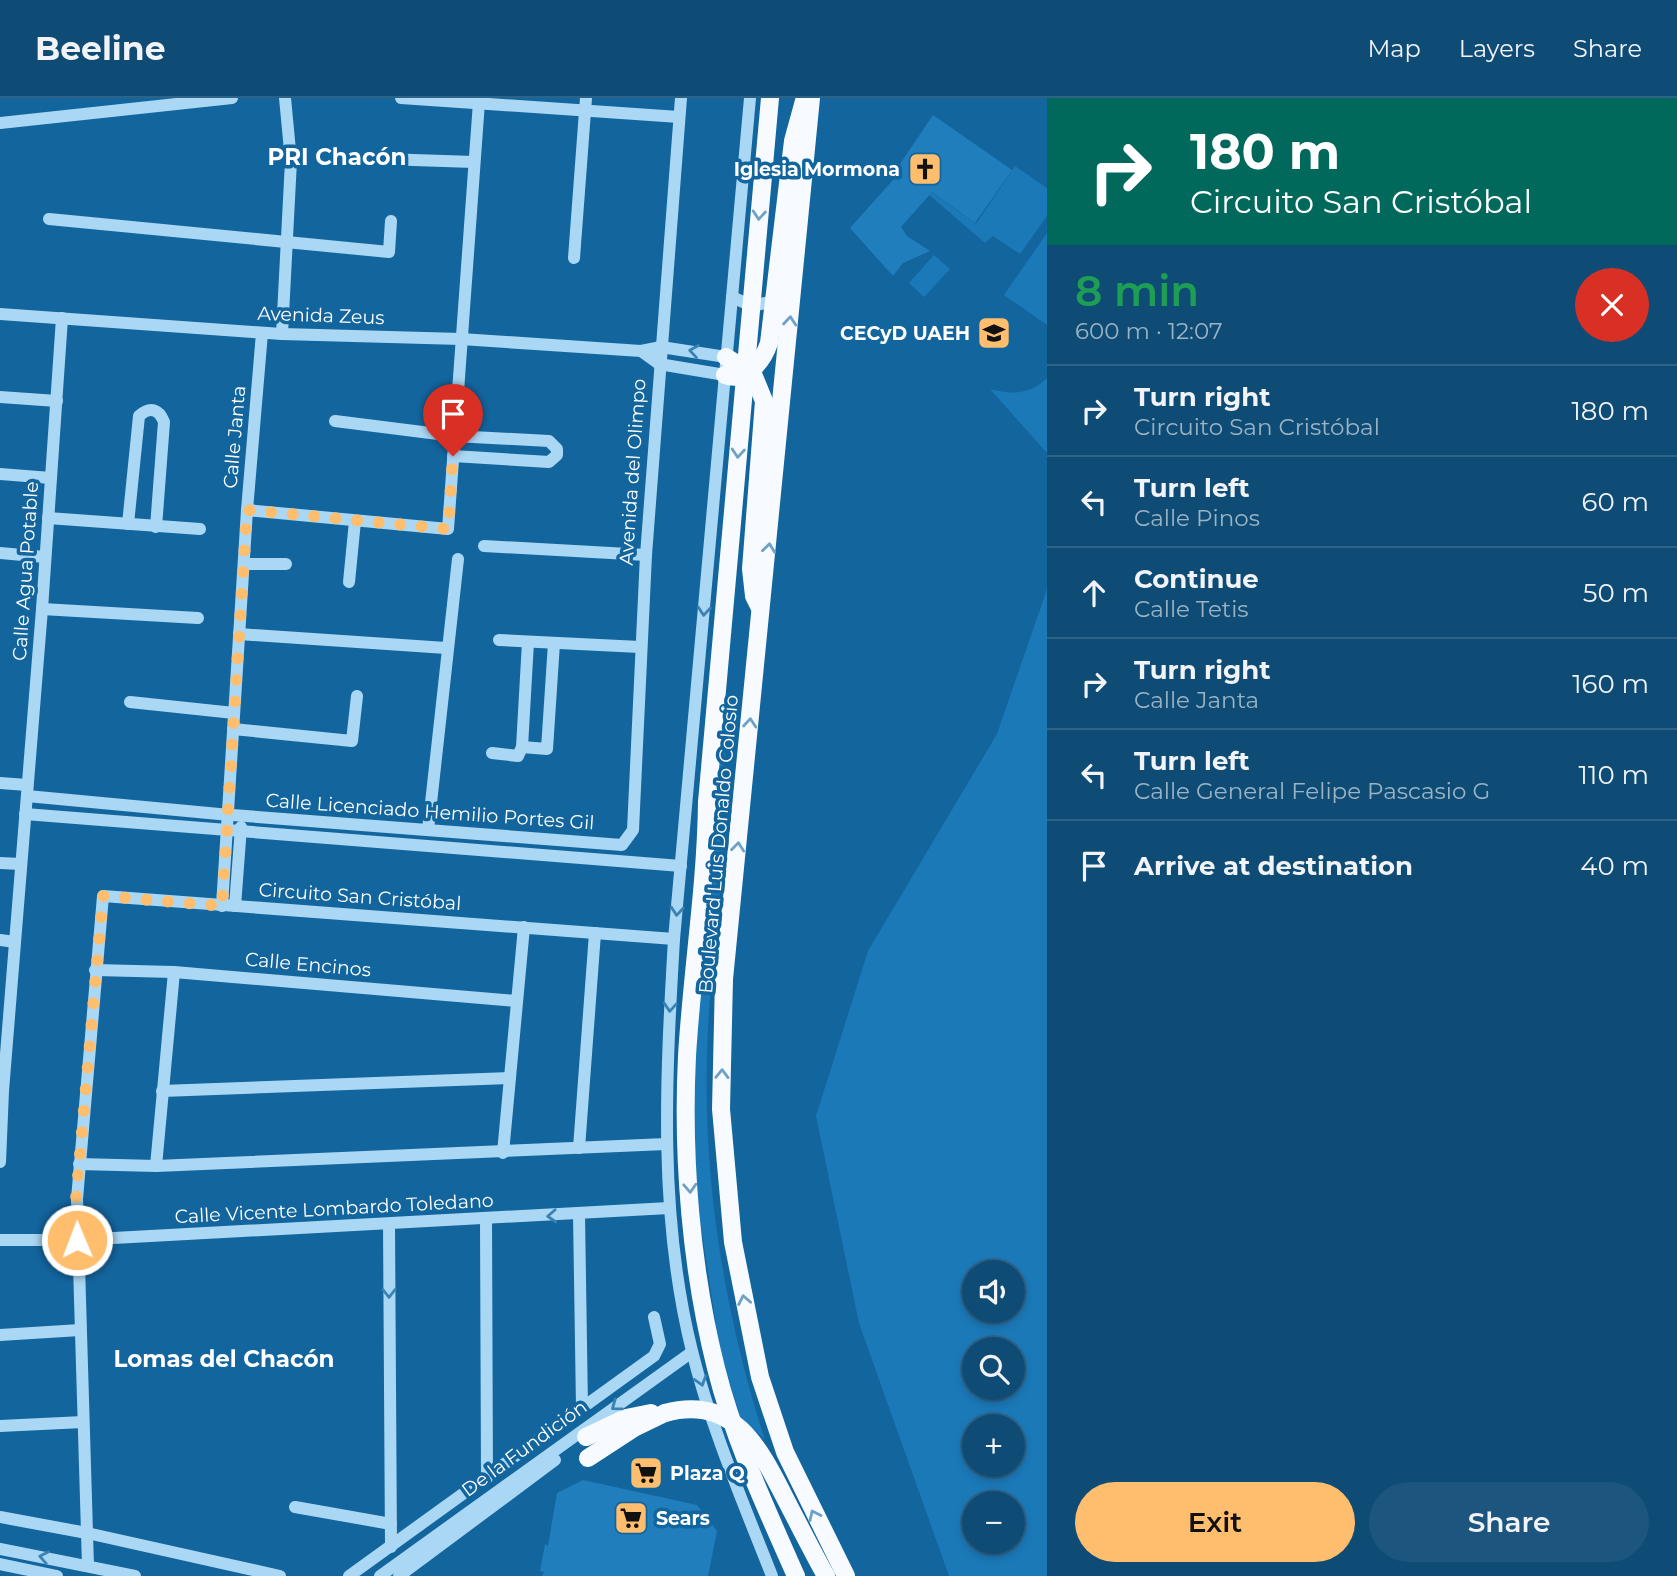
<!DOCTYPE html>
<meta charset="utf-8">
<style>
body{margin:0;font-family:Montserrat,sans-serif;background:#1c567e;color:#f1f3f6;height:100vh;display:flex;flex-direction:column;font-size:26px;white-space:nowrap}
*{box-sizing:border-box;margin:0}
p{font-size:23px;color:#9bb4c5}
.icon{flex:none;width:38px;height:38px;fill:none;stroke:currentColor;stroke-width:2;stroke-linecap:round;stroke-linejoin:round}
.map{position:relative;flex:1;overflow:hidden}
.sheet{display:flex;flex-direction:column;background:#0e4c76;width:630px}
.sheet>*{flex:none}
.guide{background:#00695c;color:#fff;overflow:hidden}
.buttons{position:absolute;left:962px;top:1162px;display:grid;gap:14px}
.buttons a{display:grid;place-items:center;width:63px;height:63px;border-radius:50%;background:#0e4c76;box-shadow:0 4px 10px #0003,0 0 0 2px #2e6388;font-size:35px}
.pin{position:absolute;display:grid;place-items:center;width:60px;height:60px;color:#fff;margin:-72px -30px;border-radius:50% 50% 50% 0;rotate:-45deg;box-shadow:0 0 7px #0007}
.pin .icon{rotate:45deg}
.me{position:absolute;width:77px;margin:-38px;rotate:359deg;stroke-linejoin:round;filter:drop-shadow(0 0 5px #0008)}
.turn{display:flex;align-items:center;gap:24px;height:147px;padding:0 28px;font-size:32px}
.turn .icon{width:91px;height:91px;stroke-width:2.5}
.turn b{display:block;font-size:49px;line-height:60px}
.round{display:grid;place-items:center;flex:none;width:74px;height:74px;border-radius:37px;background:#1c567e}
.headline{display:flex;align-items:center;justify-content:space-between;height:119px;padding:0 28px}
h1{font-size:42px;font-weight:600;line-height:52px;color:#1e9e55}
.action{display:flex;gap:14px;margin-top:auto;padding:14px 28px}
.action a{flex:1;height:80px;border-radius:42px;background:#ffbe6d;color:#111;font-size:28px;font-weight:600;line-height:80px;text-align:center}
.action a+a{background:#1c567e;color:#f1f3f6}
ul{padding:0;list-style:none}
li{display:flex;align-items:center;gap:21px;height:91px;padding:0 28px;border-top:2px solid #2e6388}
li div{flex:1}
li b{display:block;font-size:26px}
li em{font-style:normal}
header{display:flex;align-items:center;gap:42px;box-sizing:border-box;height:98px;padding:0 35px;background:#0e4c76;border-bottom:2px solid #2e6388}
header strong{font-size:33px}
nav{display:flex;gap:38px;margin-inline-start:auto;font-size:24px}
main{display:flex;flex:1;min-height:0}
.map>svg:first-child{display:block}
.green{fill:#1b79b8;fill-rule:evenodd}
.building{fill:#217ebd}
.lines{fill:none;stroke-linecap:round;stroke-linejoin:round}
.minor{stroke:#aad7f4;stroke-width:12}
.major{stroke:#f7fbff;stroke-width:18}
.major-bridge{stroke:#f7fbff;stroke-width:18}
.oneway{stroke:#6ea1c5}
.oneway2{stroke:#3982b4}
.route{stroke:#ffbe6d;stroke-width:12;stroke-dasharray:0 21.6}
.labels{text-anchor:middle;stroke-width:7;stroke-linejoin:round;paint-order:stroke}
.poi-label{font-size:19px;font-weight:bold;fill:#fff;stroke:#13659e;text-anchor:end}
.street-label{font-size:19px;fill:#fff;stroke:#13659e}
.quarter-label{font-size:23px;font-weight:bold;fill:#fff;stroke:#13659e}
</style>
<header>
<strong>Beeline</strong>
<nav><a>Map</a><a>Layers</a><a>Share</a></nav>
</header>
<main>
<div class="map">
<svg width="1047" height="1478" viewBox="0 0 1047 1478">
<rect width="100%" height="100%" fill="#13659e"/>
<!-- green -->
<g class="green">
<polygon points="1015,68 1047,90 1047,118 1020,156 993,138 985,145 898,70 976,126"/>
<polygon points="1047,135 1047,227 1004,197"/>
<polygon points="934,157 950,171 924,199 909,185"/>
<path d="M1047,280V355L990,291C1013,297 1031,296 1047,280Z"/>
<path d="M1047,491V1478H949L859,1225L816,1018L868,853L997,636ZM975,1174H1013V1213H975ZM975,1251H1013V1290H975ZM975,1328H1013V1367H975ZM975,1405H1013V1444H975Z"/>
<path d="M722,632H725C725,657 727,681 726,706C724,789 709,872 707,955C703,1085 725,1218 765,1342L740,1318L720,1253L695,1089L694,955Z"/>
</g>
<!-- building -->
<g class="building">
<polygon points="933,17 1012,72 975,125 932,94 901,129 907,138 930,153 903,165 893,178 850,130 902,72 898,69"/>
<polygon points="583,1382 697,1407 717,1433 708,1478 542,1478 544,1474 540,1473 545,1446 548,1448 557,1395"/>
</g>
<g class="lines">
<!-- minor -->
<g class="minor">
<polyline points="401,0 679,19"/>
<path d="M750,0L674,841C666,979 658,1117 692,1253C711,1330 743,1404 772,1478"/>
<polyline points="0,25 232,0"/>
<polyline points="353,60 474,64"/>
<polyline points="49,121 389,154 391,123"/>
<polyline points="574,160 586,0"/>
<polyline points="732,199 752,208 774,203"/>
<polyline points="0,216 282,236 461,241 641,253 661,249 726,259"/>
<polyline points="282,236 291,63 285,0"/>
<polyline points="641,253 659,266 725,277"/>
<polyline points="0,299 57,303"/>
<polyline points="335,323 454,338 549,343 557,351 557,357 549,364 453,358"/>
<polyline points="0,376 51,380"/>
<polyline points="247,412 448,431 479,4"/>
<polyline points="48,420 200,431"/>
<path d="M128,426L139,318C150,308 159,311 164,324L156,429"/>
<polyline points="484,448 646,457"/>
<polyline points="0,455 45,459"/>
<polyline points="245,466 286,466"/>
<polyline points="349,484 355,423"/>
<polyline points="42,511 198,520"/>
<polyline points="239,536 446,550"/>
<polyline points="499,542 640,549"/>
<polyline points="130,604 234,615"/>
<polyline points="233,631 352,643 357,598"/>
<polyline points="522,649 547,651 554,545"/>
<polyline points="492,655 518,658 522,649 528,544"/>
<polyline points="0,685 27,687"/>
<polyline points="27,698 219,716 622,747 633,732 646,457 681,0"/>
<polyline points="25,716 681,768"/>
<polyline points="428,732 458,461"/>
<polyline points="0,765 21,766"/>
<polyline points="222,808 247,412 262,235"/>
<polyline points="235,808 241,729"/>
<polyline points="0,842 15,844"/>
<polyline points="95,872 174,874 517,903"/>
<polyline points="162,993 510,980"/>
<polyline points="579,1050 595,835"/>
<polyline points="503,1055 524,829"/>
<polyline points="0,1064 3,993 42,511 62,220"/>
<polyline points="79,1066 156,1068 666,1046"/>
<polyline points="156,1068 174,874"/>
<polyline points="579,1116 582,1310"/>
<polyline points="486,1122 487,1380"/>
<polyline points="389,1126 391,1449"/>
<polyline points="0,1142 77,1142 669,1110"/>
<polyline points="0,1237 80,1232"/>
<polyline points="0,1328 83,1324"/>
<polyline points="295,1409 391,1426"/>
<polyline points="0,1419 87,1435 280,1478"/>
<polyline points="0,1451 135,1478"/>
<polyline points="0,1466 57,1478"/>
<polyline points="88,1468 77,1101 103,798 674,841"/>
<polyline points="349,1478 654,1258 660,1246 654,1219"/>
<polyline points="380,1478 692,1254"/>
<polyline points="399,1478 555,1362"/>
</g>
<!-- major -->
<g class="major">
<polyline points="811,0 724,881 721,1011 733,1144 760,1279 785,1354 846,1478"/>
<polyline points="726,259 753,276 764,303 751,471 754,498 759,508"/>
<path d="M725,277C746,285 763,263 769,245L793,43L804,3"/>
<path d="M707,704C706,789 692,873 687,958C682,1060 691,1171 716,1270C734,1342 766,1410 796,1478"/>
<polyline points="586,1339 626,1320 651,1315"/>
<polyline points="588,1360 634,1330 665,1315"/>
</g>
<!-- major-bridge -->
<g class="major-bridge">
<polyline points="707,704 770,0"/>
<path d="M665,1315C734,1296 760,1351 786,1402C799,1427 812,1453 826,1478"/>
</g>
</g>
<!-- one-way arrows -->
<defs><path id="oneway-chevron" d="M-2-3.5L2.5 0L-2 3.5" fill="none" stroke-width="1.6" stroke-linecap="round" stroke-linejoin="round" transform="scale(1.75)"/></defs>
<g class="oneway">
<use href="#oneway-chevron" transform="translate(759 117) rotate(95)"/>
<use href="#oneway-chevron" transform="translate(790 223) rotate(-85)"/>
<use href="#oneway-chevron" transform="translate(738 355) rotate(95)"/>
<use href="#oneway-chevron" transform="translate(769 450) rotate(-83)"/>
<use href="#oneway-chevron" transform="translate(750 625) rotate(-85)"/>
<use href="#oneway-chevron" transform="translate(738 749) rotate(-84)"/>
<use href="#oneway-chevron" transform="translate(722 976) rotate(-89)"/>
<use href="#oneway-chevron" transform="translate(690 1090) rotate(87)"/>
<use href="#oneway-chevron" transform="translate(744 1202) rotate(-101)"/>
<use href="#oneway-chevron" transform="translate(814 1417) rotate(-115)"/>
</g>
<g class="oneway2">
<use href="#oneway-chevron" transform="translate(694 253) rotate(-171)"/>
<use href="#oneway-chevron" transform="translate(704 513) rotate(95)"/>
<use href="#oneway-chevron" transform="translate(677 813) rotate(95)"/>
<use href="#oneway-chevron" transform="translate(670 909) rotate(94)"/>
<use href="#oneway-chevron" transform="translate(552 1118) rotate(177)"/>
<use href="#oneway-chevron" transform="translate(389 1195) rotate(90)"/>
<use href="#oneway-chevron" transform="translate(701 1283) rotate(73)"/>
<use href="#oneway-chevron" transform="translate(616 1308) rotate(144)"/>
<use href="#oneway-chevron" transform="translate(44 1459) rotate(-169)"/>
</g>
<g class="lines">
<!-- route -->
<polyline class="route" points="77,1142 76,1101 103,798 222,808 247,412 448,431 453,358"/>
</g>
<!-- icons -->
<defs>
<symbol id="church-square" viewBox="-11 -11 22 22"><rect x="-9" y="-9" width="18" height="18" rx="4" fill="#ffbe6d" stroke="#13659e"/><path d="M-1.2-6h2.4v3.5h3.3v2.4h-3.3V6h-2.4V-.1h-3.3v-2.4h3.3Z" fill="#111"/></symbol>
<symbol id="university-square" viewBox="-11 -11 22 22"><rect x="-9" y="-9" width="18" height="18" rx="4" fill="#ffbe6d" stroke="#13659e"/><path d="M0-5L7-2L0 1L-7-2ZM-4 1L0 2.5L4 1V4Q0 6-4 4Z" fill="#111"/></symbol>
<symbol id="supermarket-square" viewBox="-11 -11 22 22"><rect x="-9" y="-9" width="18" height="18" rx="4" fill="#ffbe6d" stroke="#13659e"/><path d="M-6-5.5h2.5l.6 2H6L4.5 2H-2.5L-4.4-4H-6ZM-1.5 3.2a1.3 1.3 0 1 0 .1 0ZM3 3.2a1.3 1.3 0 1 0 .1 0Z" fill="#111"/></symbol>
</defs>
<g fill-rule="evenodd">
<use href="#church-square" x="906" y="52" width="38" height="38"/>
<use href="#university-square" x="975" y="216" width="38" height="38"/>
<use href="#supermarket-square" x="627" y="1356" width="38" height="38"/>
<use href="#supermarket-square" x="612" y="1401" width="38" height="38"/>
</g>
<g class="labels">
<!-- poi labels -->
<g class="poi-label">
<text x="900" y="78">Iglesia Mormona</text>
<text x="970" y="242">CECyD UAEH</text>
<text x="670" y="1382" text-anchor="start">Plaza Q</text>
<text x="656" y="1427" text-anchor="start">Sears</text>
</g>
<!-- street labels -->
<g class="street-label">
<text transform="translate(321 217) rotate(2)" y="7">Avenida Zeus</text>
<text transform="translate(234 339) rotate(-85)" y="7">Calle Janta</text>
<text transform="translate(632 374) rotate(-86)" y="7">Avenida del Olimpo</text>
<text transform="translate(25 473) rotate(-86)" y="7">Calle Agua Potable</text>
<text transform="translate(430 713) rotate(4)" y="7">Calle Licenciado Hemilio Portes Gil</text>
<text transform="translate(718 746) rotate(-85)" y="7">Boulevard Luis Donaldo Colosio</text>
<text transform="translate(360 798) rotate(4)" y="7">Circuito San Cristóbal</text>
<text transform="translate(308 866) rotate(5)" y="7">Calle Encinos</text>
<text transform="translate(334 1110) rotate(-3)" y="7">Calle Vicente Lombardo Toledano</text>
<text transform="translate(524 1350) rotate(-36)" y="7">De la Fundición</text>
</g>
<!-- quarter labels -->
<g class="quarter-label">
<text x="337" y="67">PRI Chacón</text>
<text x="224" y="1269">Lomas del Chacón</text>
</g>
</g>
</svg>
<div class="buttons">
<a><svg class="icon" aria-label="sound" viewBox="0 0 24 24"><path d="M4 9h4l5-4v14l-5-4H4zM17 9q2 3 0 6"/></svg></a>
<a><svg class="icon" aria-label="search" viewBox="0 0 24 24"><circle cx="10" cy="10" r="6"/><path d="M15 15l6 6"/></svg></a>
<a>+</a>
<a>−</a>
</div>
<div class="pin" style="left:453px;top:358px;background:#d93025"><svg class="icon" aria-label="arrive" viewBox="0 0 24 24"><path d="M6 21V4h12l-3 4 3 4H6"/></svg></div>
<svg class="me" style="left:77px;top:1142px" viewBox="-20 -20 40 40"><circle r="17" fill="#ffbe6d" stroke="#fff" stroke-width="3"/><path d="M0-11L8 9 0 5-8 9z" fill="#fff"/></svg>
</div>
<section class="sheet">
<div class="guide">
<div class="turn"><svg class="icon" aria-label="right" viewBox="0 0 24 24"><path d="M7 20v-9h11M14 6l5 5-5 5"/></svg><div><b>180 m</b>Circuito San Cristóbal</div></div>
</div>
<div class="headline"><div><h1>8 min</h1><p>600 m · 12:07</p></div><a class="round" style="background:#d93025;color:#fff"><svg class="icon" aria-label="close" viewBox="0 0 24 24"><path d="M6 6l12 12M18 6L6 18"/></svg></a></div>
<ul>
<li><svg class="icon" aria-label="right" viewBox="0 0 24 24"><path d="M7 20v-9h11M14 6l5 5-5 5"/></svg><div><b>Turn right</b><p>Circuito San Cristóbal</p></div><em>180 m</em></li>
<li><svg class="icon" aria-label="left" viewBox="0 0 24 24"><path d="M17 20v-9H6M10 6l-5 5 5 5"/></svg><div><b>Turn left</b><p>Calle Pinos</p></div><em>60 m</em></li>
<li><svg class="icon" aria-label="ahead" viewBox="0 0 24 24"><path d="M12 20V5M6 11l6-6 6 6"/></svg><div><b>Continue</b><p>Calle Tetis</p></div><em>50 m</em></li>
<li><svg class="icon" aria-label="right" viewBox="0 0 24 24"><path d="M7 20v-9h11M14 6l5 5-5 5"/></svg><div><b>Turn right</b><p>Calle Janta</p></div><em>160 m</em></li>
<li><svg class="icon" aria-label="left" viewBox="0 0 24 24"><path d="M17 20v-9H6M10 6l-5 5 5 5"/></svg><div><b>Turn left</b><p>Calle General Felipe Pascasio G</p></div><em>110 m</em></li>
<li><svg class="icon" aria-label="arrive" viewBox="0 0 24 24"><path d="M6 21V4h12l-3 4 3 4H6"/></svg><div><b>Arrive at destination</b></div><em>40 m</em></li>
</ul>
<div class="action"><a>Exit</a><a>Share</a></div>
</section>
</main>
